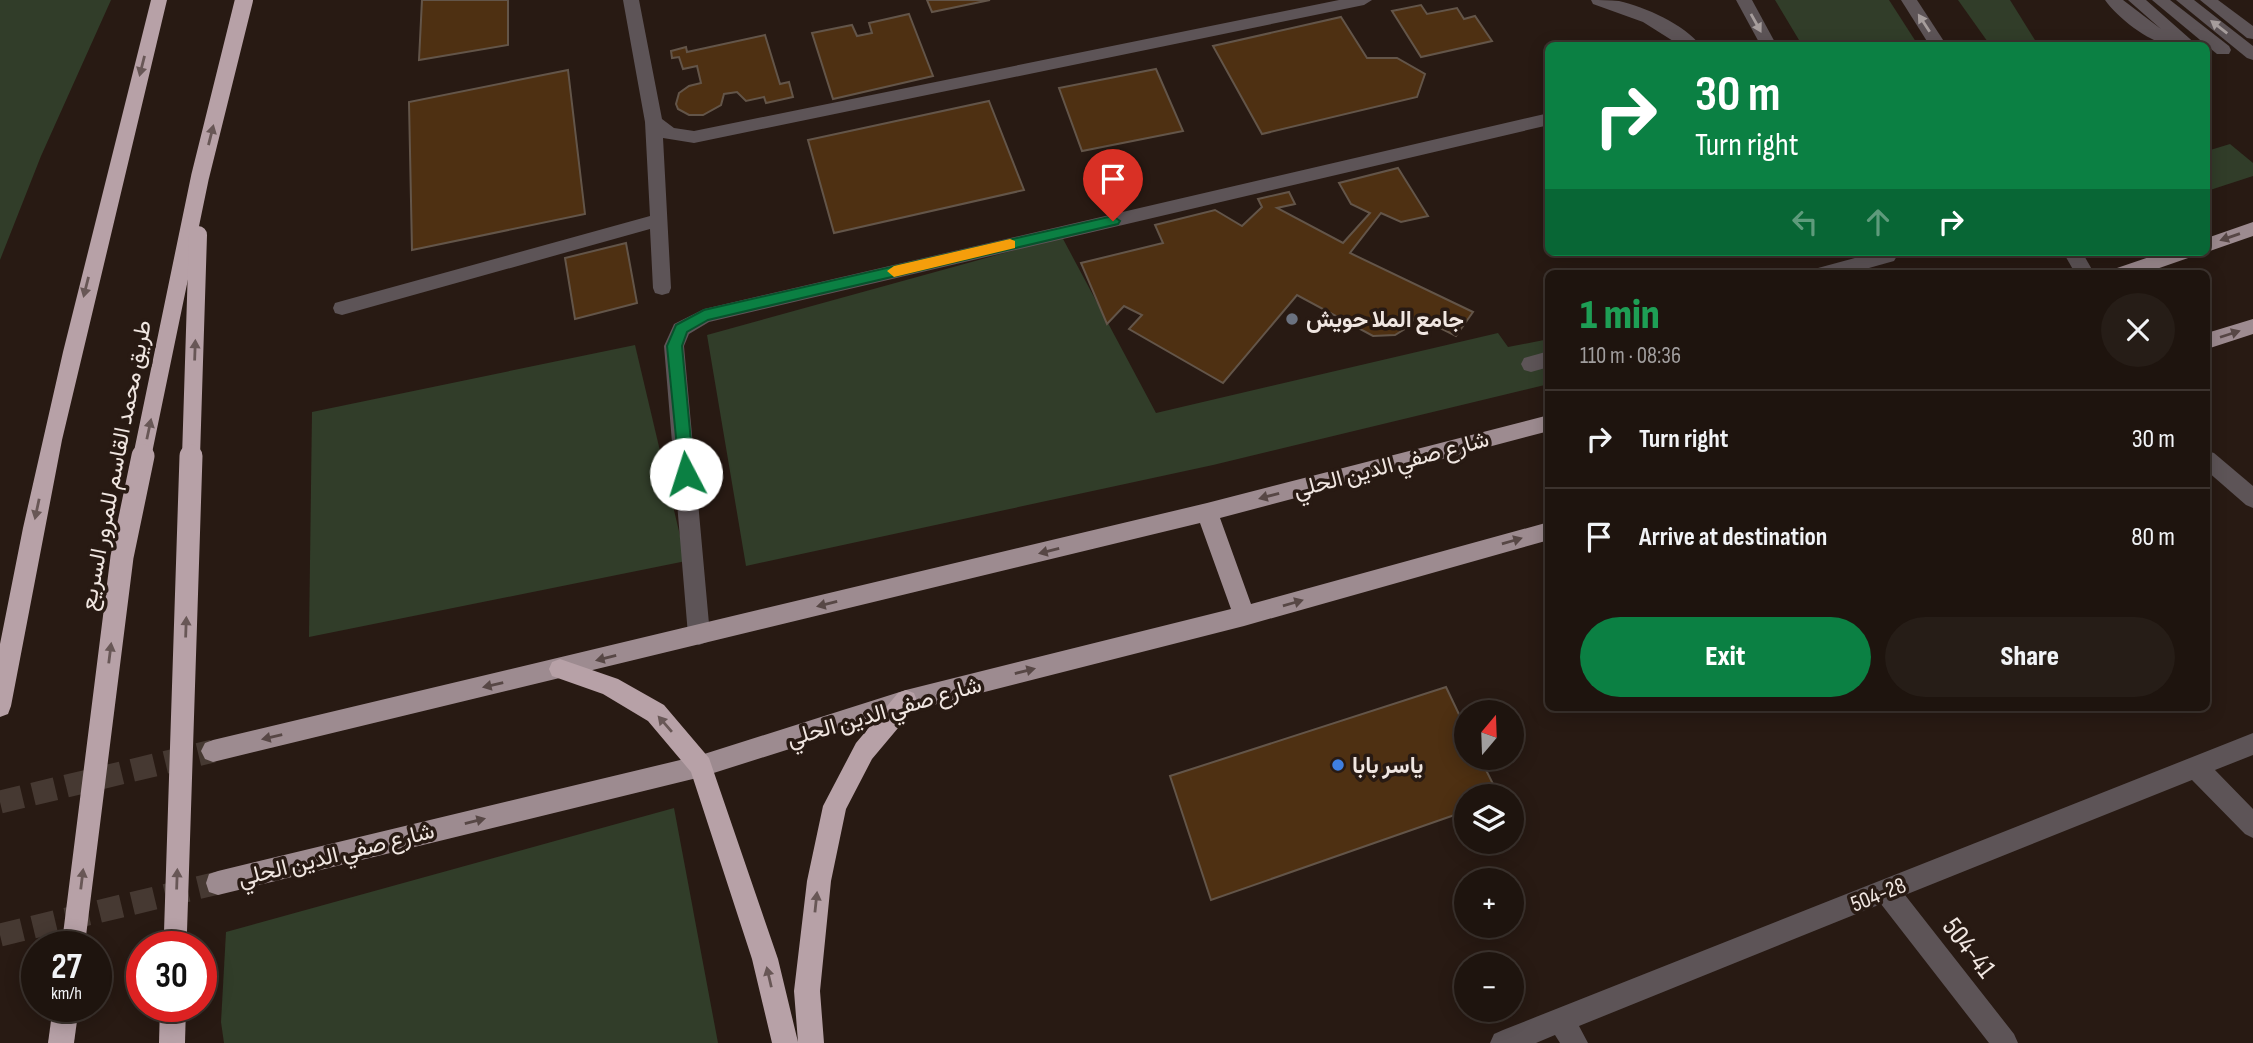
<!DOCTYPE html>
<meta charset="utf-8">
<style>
body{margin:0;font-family:"Sofia Sans Condensed",Vazirmatn,sans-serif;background:#261d17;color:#f1f3f6;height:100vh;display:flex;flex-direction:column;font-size:26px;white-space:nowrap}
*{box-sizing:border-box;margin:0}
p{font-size:23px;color:#a19e9e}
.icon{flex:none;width:38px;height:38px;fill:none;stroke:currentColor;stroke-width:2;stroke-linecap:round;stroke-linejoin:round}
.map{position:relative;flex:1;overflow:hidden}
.sheet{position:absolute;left:1545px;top:270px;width:665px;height:441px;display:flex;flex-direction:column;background:#1e140e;border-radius:10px;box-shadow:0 4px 18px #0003,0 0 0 2px #3c332e}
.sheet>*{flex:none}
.guide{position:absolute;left:1545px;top:42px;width:665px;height:214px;border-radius:10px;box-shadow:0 4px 18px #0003,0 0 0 2px #3c332e;background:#0b8043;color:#fff;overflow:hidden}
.needle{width:46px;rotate:19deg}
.buttons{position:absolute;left:1454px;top:700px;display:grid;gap:14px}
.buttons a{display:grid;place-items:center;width:70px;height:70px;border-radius:50%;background:#1e140e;box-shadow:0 4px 18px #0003,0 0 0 2px #3c332e;font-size:35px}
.speed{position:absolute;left:21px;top:931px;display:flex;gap:14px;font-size:35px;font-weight:700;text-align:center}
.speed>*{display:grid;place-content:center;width:91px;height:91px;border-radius:50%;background:#1e140e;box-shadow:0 4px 18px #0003,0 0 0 2px #3c332e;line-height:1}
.speed small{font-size:18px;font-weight:400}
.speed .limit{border:10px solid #d22;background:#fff;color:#111}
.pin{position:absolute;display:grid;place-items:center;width:60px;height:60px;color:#fff;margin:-72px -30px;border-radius:50% 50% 50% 0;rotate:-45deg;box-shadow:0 0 7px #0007}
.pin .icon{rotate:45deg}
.me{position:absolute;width:77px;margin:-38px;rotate:355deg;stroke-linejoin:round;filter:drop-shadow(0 0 5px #0008)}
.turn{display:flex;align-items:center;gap:24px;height:147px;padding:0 35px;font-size:32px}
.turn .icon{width:91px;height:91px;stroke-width:2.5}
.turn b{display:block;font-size:49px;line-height:60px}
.lanes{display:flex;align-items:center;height:66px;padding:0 35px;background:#0003;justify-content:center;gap:35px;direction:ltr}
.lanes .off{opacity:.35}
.round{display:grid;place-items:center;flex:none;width:74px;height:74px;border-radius:37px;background:#261d17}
.overview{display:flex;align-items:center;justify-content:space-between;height:119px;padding:0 35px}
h1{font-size:42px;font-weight:800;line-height:52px;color:#1e9e55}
.primary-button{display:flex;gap:14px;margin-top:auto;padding:14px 35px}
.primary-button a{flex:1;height:80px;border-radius:42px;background:#0b8043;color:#fff;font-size:28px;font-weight:800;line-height:80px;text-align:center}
.primary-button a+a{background:#261d17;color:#f1f3f6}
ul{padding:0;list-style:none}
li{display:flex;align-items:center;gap:21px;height:98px;padding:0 35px;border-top:2px solid #3c332e}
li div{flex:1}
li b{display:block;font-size:26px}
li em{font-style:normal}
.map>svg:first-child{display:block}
.green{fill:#313d29}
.building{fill:#4e3012;stroke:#635549;stroke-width:2}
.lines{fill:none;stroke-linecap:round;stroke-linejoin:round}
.major-tunnel{stroke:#463932;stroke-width:23;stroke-dasharray:23 11;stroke-linecap:butt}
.minor{fill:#5d5457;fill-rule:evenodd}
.major{fill:#9d8b90;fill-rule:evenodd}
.highway{fill:#b7a1a7;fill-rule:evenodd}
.highway-bridge-far1{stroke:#b7a1a7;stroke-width:18}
.highway-bridge{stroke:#b7a1a7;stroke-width:23}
.oneway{fill:#a69d9c}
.oneway2{fill:#685756}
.oneway3{fill:#574745}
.route{fill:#0b8043;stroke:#07532c;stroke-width:2}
.slow{fill:#f59e0b}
.worship-dot{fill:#6b7280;stroke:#281a13;stroke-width:2.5}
.shop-dot{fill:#3f7fe0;stroke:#281a13;stroke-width:2.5}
.labels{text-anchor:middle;stroke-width:7;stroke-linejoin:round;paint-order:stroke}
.poi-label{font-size:23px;font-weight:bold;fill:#f0e6e1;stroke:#281a13;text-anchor:start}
.street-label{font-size:23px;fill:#f0e6e1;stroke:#281a13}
.near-street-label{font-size:28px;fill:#f0e6e1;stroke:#281a13}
</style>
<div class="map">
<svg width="2253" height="1043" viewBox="0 0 2253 1043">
<rect width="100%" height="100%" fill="#281a13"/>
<!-- green -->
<g class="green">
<polygon points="0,0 111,0 41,156 0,260"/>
<polygon points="1775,0 1889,0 1918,45 1802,45"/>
<polygon points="1958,0 2010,0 2038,45 1990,45"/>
<polygon points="2230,144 2253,163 2253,176 2207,191 2207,151"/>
<polygon points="1062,237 1156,413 1498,333 1508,347 1549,339 1549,384 1213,465 746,566 707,335"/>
<polygon points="635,345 686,561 309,637 312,412"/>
<polygon points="674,808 718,1043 224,1043 221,1022 226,932"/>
</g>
<!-- building -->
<g class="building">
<polygon points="422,0 508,0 508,45 419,60"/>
<polygon points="927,0 990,0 932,12"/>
<polygon points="1421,5 1427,14 1457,8 1464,19 1475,16 1492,41 1421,57 1392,11"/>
<polygon points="909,14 933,76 833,99 812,33 852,25 857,36 872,33 869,23"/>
<polygon points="1341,17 1367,58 1397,58 1425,74 1417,97 1262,134 1213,46"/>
<polygon points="765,35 780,84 789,82 793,97 766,103 764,97 746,101 737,92 724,94 721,105 703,115 689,115 678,109 676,104 679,93 689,86 701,83 697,66 683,69 679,57 672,58 671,51 686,47 687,52"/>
<polygon points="1156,69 1183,131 1082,151 1059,88"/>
<polygon points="568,70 585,214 412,250 409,102"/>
<polygon points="989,101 1024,190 834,233 808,140"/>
<polygon points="1398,168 1428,216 1401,222 1381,213 1350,253 1473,312 1456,336 1416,316 1408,327 1395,335 1373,336 1297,295 1223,383 1129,329 1142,315 1124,306 1107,324 1081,263 1163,243 1155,225 1215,210 1242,226 1262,207 1258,199 1289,192 1295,204 1277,208 1343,243 1370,213 1351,204 1339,183"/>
<polygon points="626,243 637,303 575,319 565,258"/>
<polygon points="1446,687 1466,729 1466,758 1480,758 1499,796 1466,796 1466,811 1211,900 1170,776"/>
</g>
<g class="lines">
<!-- major-tunnel -->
<g class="major-tunnel">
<polyline points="0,802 213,751"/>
<polyline points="0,935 218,883"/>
</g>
<!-- minor -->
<g class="minor">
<polygon points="623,0 639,0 662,119 674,128 694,131 1339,0 1372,0 1364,5 694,143 663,138 671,288 669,293 662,295 655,293 653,288 650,229 342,315 335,313 333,308 335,303 342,301 650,216 645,122"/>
<path d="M1591,0C1600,0 1610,0 1619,1C1645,7 1684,24 1701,46H1681L1643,22L1593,4Z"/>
<polygon points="1736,0 1752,0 1777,46 1761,46"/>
<polygon points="1901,0 1917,0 1947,46 1930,46"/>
<path d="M2105,0H2123L2161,29L2128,0H2146L2198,46C2189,46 2178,47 2169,45C2147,41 2118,18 2105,0Z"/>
<polygon points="2152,0 2170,0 2229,46 2231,50 2229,54 2217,54"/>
<polygon points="2176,0 2194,0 2253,46 2253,60 2247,58"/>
<polygon points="2200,0 2218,0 2253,26 2253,39 2247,38"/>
<polygon points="1549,113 1549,125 709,322 689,334 684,346 710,635 707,642 699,645 691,642 688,635 664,346 674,324 704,309"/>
<polygon points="1877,252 1895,252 1897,256 1894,261 1851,273 1816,273 1818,268"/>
<polygon points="2063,252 2082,252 2094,273 2075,273"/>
<polygon points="1549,351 1549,367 1531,372 1524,370 1521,364 1524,358"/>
<polygon points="2207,451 2214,453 2253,486 2253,508 2246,505 2207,471"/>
<polygon points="2253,733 2253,755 2215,770 2253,809 2253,838 2245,834 2192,780 1905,895 2014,1034 2018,1043 1989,1043 1881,904 1579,1026 1588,1043 1560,1043 1555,1035 1536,1043 1490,1043 1494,1034 1503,1030"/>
</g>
<!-- major -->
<g class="major">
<polygon points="2253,222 2253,236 2207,252 2207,238"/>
<polygon points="2164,252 2194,252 2191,257 2145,273 2115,273 2117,268"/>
<polygon points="2253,319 2253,334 2207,349 2207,333"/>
<polygon points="1549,415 1549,431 1220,518 1251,604 1549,522 1549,540 1244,626 906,712 701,777 218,895 209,892 206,883 209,874 218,871 701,755 906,690 1231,609 1200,523 213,762 205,759 201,751 205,743 213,740 1207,503"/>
</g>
<!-- highway -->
<g class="highway">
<polygon points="151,0 167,0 62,440 11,706 8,714 0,717 0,644 23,528 63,352"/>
<polygon points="560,659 618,679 664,705 709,758 778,959 798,1042 794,991 807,881 823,806 856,743 898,693 906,690 914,693 917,701 914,709 872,759 846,809 831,881 820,991 824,1043 772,1043 752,959 691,772 648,721 603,694 552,676 549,669 552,662"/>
<polygon points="53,1006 79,1006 74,1043 48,1043"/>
<polygon points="160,1006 186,1006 185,1043 159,1043"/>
</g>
<!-- highway-bridge-far1 -->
<g class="highway-bridge-far1">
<polyline points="142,457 200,177 244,0"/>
<polyline points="191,457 198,235"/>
</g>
<!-- highway-bridge -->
<g class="highway-bridge">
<polyline points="73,947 122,557 143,456"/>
<polyline points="175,947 191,456"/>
</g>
</g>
<!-- one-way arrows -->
<defs><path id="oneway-solid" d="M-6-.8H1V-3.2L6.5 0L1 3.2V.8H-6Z" transform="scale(1.75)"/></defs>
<g class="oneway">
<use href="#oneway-solid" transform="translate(1756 23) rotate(61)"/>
<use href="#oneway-solid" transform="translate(1924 23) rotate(-123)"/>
<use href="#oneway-solid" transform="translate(2219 27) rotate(-142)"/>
</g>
<g class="oneway2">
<use href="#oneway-solid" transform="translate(142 66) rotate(104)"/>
<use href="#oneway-solid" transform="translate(211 135) rotate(-76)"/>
<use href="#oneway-solid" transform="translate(86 287) rotate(104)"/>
<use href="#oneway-solid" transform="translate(195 350) rotate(-88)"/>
<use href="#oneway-solid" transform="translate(149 429) rotate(-78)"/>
<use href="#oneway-solid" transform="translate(37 509) rotate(102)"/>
<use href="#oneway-solid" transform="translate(186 627) rotate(-88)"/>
<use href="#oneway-solid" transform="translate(110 653) rotate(-83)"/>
<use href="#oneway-solid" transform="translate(665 724) rotate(-131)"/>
<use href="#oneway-solid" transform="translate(82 879) rotate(-83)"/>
<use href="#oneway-solid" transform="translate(177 879) rotate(-88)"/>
<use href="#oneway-solid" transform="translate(816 902) rotate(-84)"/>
<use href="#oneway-solid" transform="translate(769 977) rotate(-103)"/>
</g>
<g class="oneway3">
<use href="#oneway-solid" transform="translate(2230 237) rotate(161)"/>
<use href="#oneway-solid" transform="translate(2230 334) rotate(-18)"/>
<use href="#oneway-solid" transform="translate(1269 496) rotate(165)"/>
<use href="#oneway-solid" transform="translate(1512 541) rotate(-16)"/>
<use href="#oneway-solid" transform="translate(1049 551) rotate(166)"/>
<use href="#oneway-solid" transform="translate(1293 603) rotate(-16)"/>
<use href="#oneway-solid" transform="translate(827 604) rotate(166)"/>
<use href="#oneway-solid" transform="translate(606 658) rotate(166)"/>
<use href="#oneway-solid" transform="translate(1025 671) rotate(-14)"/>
<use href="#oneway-solid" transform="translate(493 685) rotate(167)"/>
<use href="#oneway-solid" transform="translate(272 737) rotate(167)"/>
<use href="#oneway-solid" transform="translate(475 821) rotate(-14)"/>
</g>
<!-- route -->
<polygon class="route" points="1113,216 1120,221 1118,224 708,320 687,332 682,346 694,474 686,480 680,478 667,346 676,325 704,310"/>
<!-- slow -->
<polygon class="slow" points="1010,239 1015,241 1015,248 894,277 887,271 894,266"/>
<!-- markers -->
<circle class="worship-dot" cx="1292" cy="319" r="7"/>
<circle class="shop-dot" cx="1338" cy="765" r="7"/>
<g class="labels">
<!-- poi labels -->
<g class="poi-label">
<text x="1306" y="327">جامع الملا حويش</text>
<text x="1352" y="773">ياسر بابا</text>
</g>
<!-- street labels -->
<g class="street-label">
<text transform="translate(1391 464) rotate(-15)" y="8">شارع صفي الدين الحلي</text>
<text transform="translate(115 465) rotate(-79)" y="8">طريق محمد القاسم للمرور السريع</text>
<text transform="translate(884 711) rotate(-16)" y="8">شارع صفي الدين الحلي</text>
<text transform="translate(336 854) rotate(-14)" y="8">شارع صفي الدين الحلي</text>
<text transform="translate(1878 894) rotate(-22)" y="8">504-28</text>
</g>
<!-- near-street labels -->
<g class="near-street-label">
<text transform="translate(1970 947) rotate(52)" y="10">504-41</text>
</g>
</g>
</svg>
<div class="buttons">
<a><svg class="needle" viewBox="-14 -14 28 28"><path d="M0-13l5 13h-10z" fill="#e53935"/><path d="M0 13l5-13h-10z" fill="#a19e9e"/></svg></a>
<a><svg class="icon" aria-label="layers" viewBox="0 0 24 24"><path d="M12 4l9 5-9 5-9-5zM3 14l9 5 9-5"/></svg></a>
<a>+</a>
<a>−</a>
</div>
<div class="speed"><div>27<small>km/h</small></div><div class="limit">30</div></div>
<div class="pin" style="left:1113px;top:221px;background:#d93025"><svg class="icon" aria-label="arrive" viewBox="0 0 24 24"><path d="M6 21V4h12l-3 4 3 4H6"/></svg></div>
<svg class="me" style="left:686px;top:474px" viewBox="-20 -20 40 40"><circle r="19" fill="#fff"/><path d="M0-13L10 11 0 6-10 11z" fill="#0b8043"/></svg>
<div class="guide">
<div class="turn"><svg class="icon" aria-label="right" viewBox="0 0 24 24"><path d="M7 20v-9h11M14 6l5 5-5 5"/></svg><div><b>30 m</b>Turn right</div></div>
<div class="lanes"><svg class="icon off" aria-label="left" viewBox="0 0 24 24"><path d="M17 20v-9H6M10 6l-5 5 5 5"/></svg><svg class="icon off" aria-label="ahead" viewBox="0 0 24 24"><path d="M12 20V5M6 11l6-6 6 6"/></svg><svg class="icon" aria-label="right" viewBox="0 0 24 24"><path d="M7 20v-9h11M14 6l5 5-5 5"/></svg></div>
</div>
<section class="sheet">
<div class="overview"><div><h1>1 min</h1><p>110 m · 08:36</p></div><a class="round"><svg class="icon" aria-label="close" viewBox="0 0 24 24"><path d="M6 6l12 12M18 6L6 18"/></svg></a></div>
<ul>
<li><svg class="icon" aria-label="right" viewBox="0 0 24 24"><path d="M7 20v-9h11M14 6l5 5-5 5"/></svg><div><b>Turn right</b></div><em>30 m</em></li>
<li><svg class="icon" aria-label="arrive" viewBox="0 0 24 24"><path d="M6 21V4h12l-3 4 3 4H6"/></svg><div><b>Arrive at destination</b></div><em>80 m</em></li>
</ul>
<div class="primary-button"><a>Exit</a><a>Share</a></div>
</section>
</div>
